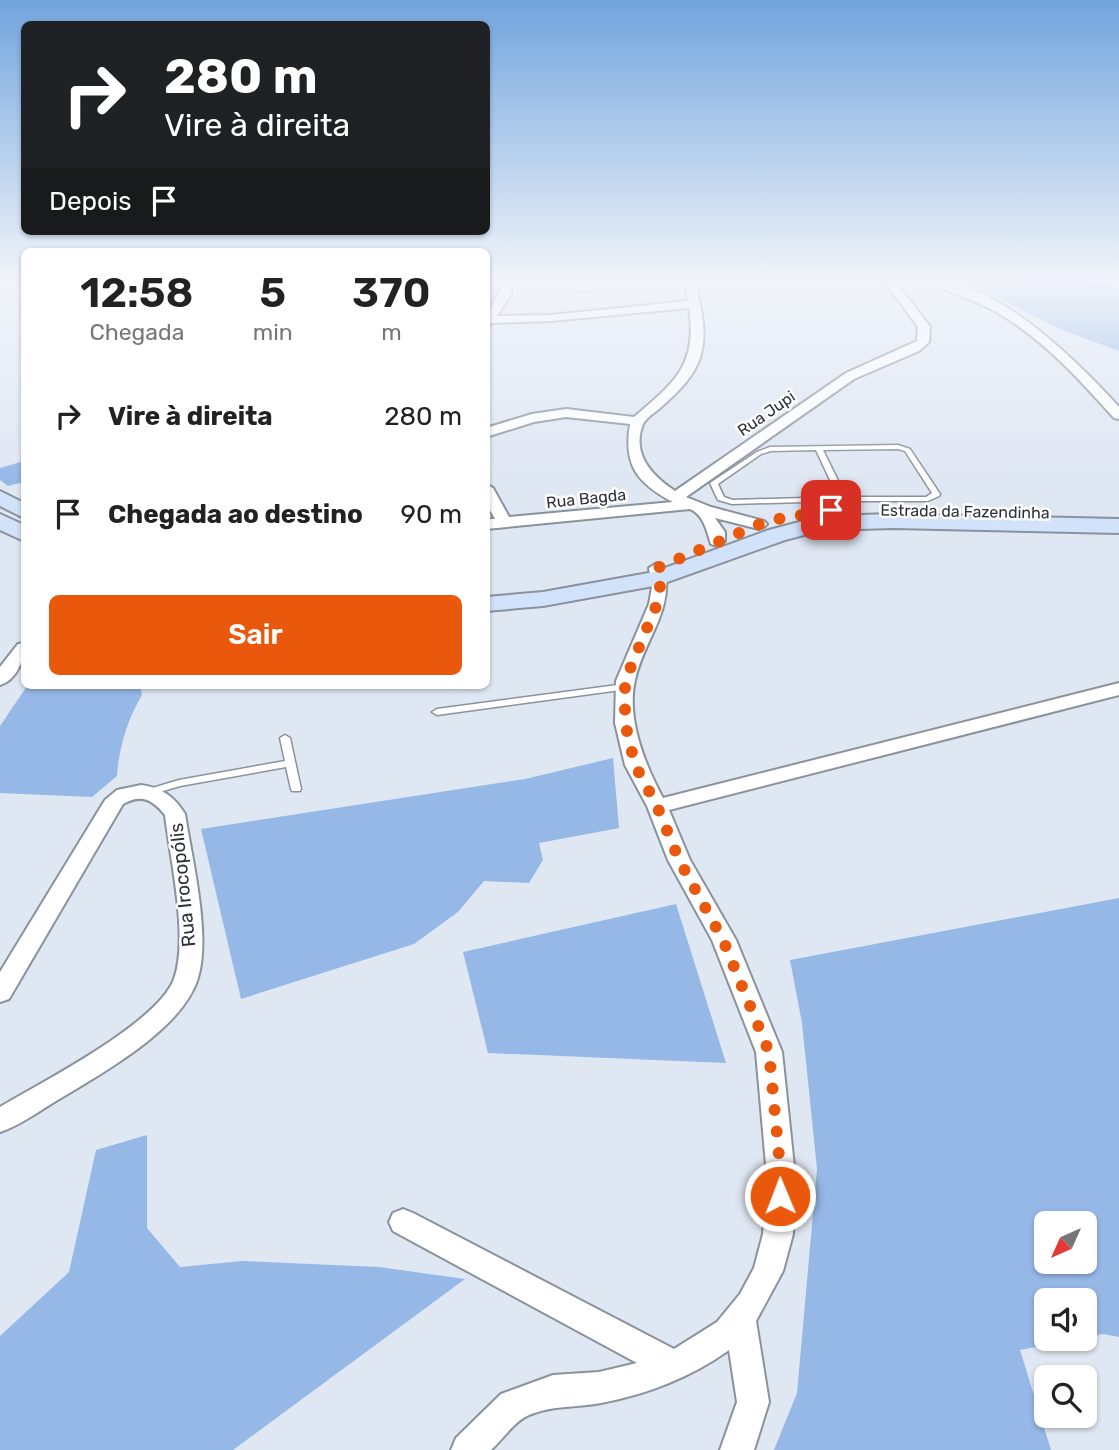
<!DOCTYPE html>
<html lang="pt">
<meta charset="utf-8">
<style>
body{margin:0;font-family:Rubik,sans-serif;background:#f2f2f2;color:#222;height:100vh;display:flex;flex-direction:column;font-size:26px;white-space:nowrap}
*{box-sizing:border-box;margin:0}
p{font-size:23px;color:#767676}
.icon{flex:none;width:38px;height:38px;fill:none;stroke:currentColor;stroke-width:2;stroke-linecap:round;stroke-linejoin:round}
.map{position:relative;flex:1;overflow:hidden}
.details{position:absolute;left:21px;top:248px;width:469px;height:441px;display:flex;flex-direction:column;background:#fff;border-radius:10px;box-shadow:0 2px 5px #0004}
.details>*{flex:none}
.guide{position:absolute;left:21px;top:21px;width:469px;height:214px;border-radius:10px;box-shadow:0 2px 5px #0004;background:#202124;color:#fff;overflow:hidden}
.needle{width:46px;rotate:225deg}
.tools{position:absolute;left:1034px;top:1211px;display:grid;gap:14px}
.tools a{display:grid;place-items:center;width:63px;height:63px;border-radius:10px;background:#fff;box-shadow:0 2px 5px #0004;font-size:35px}
.pin{position:absolute;display:grid;place-items:center;width:60px;height:60px;color:#fff;margin:-30px;border-radius:14px;box-shadow:0 4px 10px #0006}
.me{position:absolute;width:77px;margin:-38px;rotate:359deg;stroke-linejoin:round;filter:drop-shadow(0 0 5px #0008)}
.turn{display:flex;align-items:center;gap:24px;height:147px;padding:0 28px;font-size:32px}
.turn .icon{width:91px;height:91px;stroke-width:2.5}
.turn b{display:block;font-size:49px;line-height:60px}
.then{display:flex;align-items:center;height:66px;padding:0 28px;background:#0003;gap:14px;font-size:26px}
.eta{display:flex;justify-content:space-evenly;align-items:center;height:119px;text-align:center}
.eta b{font-size:42px;font-weight:600;line-height:49px}
.primary-button{display:flex;gap:14px;margin-top:auto;padding:14px 28px}
.primary-button a{flex:1;height:80px;border-radius:10px;background:#ea580c;color:#fff;font-size:28px;font-weight:600;line-height:80px;text-align:center}
ul{padding:0;list-style:none}
li{display:flex;align-items:center;gap:21px;height:98px;padding:0 28px}
li div{flex:1}
li b{display:block;font-size:26px}
li em{font-style:normal}
.map>svg:first-child{display:block}
.green{fill:#96b8e7;fill-rule:evenodd}
.lines{fill:none;stroke-linecap:round;stroke-linejoin:round}
.lane-casing{stroke:#8a929d;stroke-width:3}
.street-casing{stroke:#8a929d;stroke-width:4}
.secondary-casing{stroke:#8a929d;stroke-width:4}
.lane{fill:#fff;fill-rule:evenodd}
.street{fill:#fff;fill-rule:evenodd}
.secondary{fill:#d2e2fa;fill-rule:evenodd}
.route{stroke:#ea580c;stroke-width:12;stroke-dasharray:0 21.6}
.labels{text-anchor:middle;stroke-width:5;stroke-linejoin:round;paint-order:stroke}
.far-street-label{font-size:16px;fill:#2e3236;stroke:#fff}
.street-label{font-size:19px;fill:#2e3236;stroke:#fff}
</style>
<div class="map">
<svg width="1119" height="1450" viewBox="0 0 1119 1450">
<rect width="100%" height="100%" fill="#dfe7f3"/>
<!-- green -->
<g class="green">
<polygon points="959,278 1071,278 1119,288 1119,351 1062,330"/>
<polygon points="24,461 24,482 8,486 0,480 0,468"/>
<path d="M27,686H140L142,695C127,720 119,748 117,776L92,797L0,793V726Z"/>
<polygon points="613,758 619,828 539,843 543,860 529,883 484,881 458,912 414,944 241,999 201,829 525,779"/>
<path d="M1119,898V1337L1103,1334L1085,1337V1300H1046V1339H1077L1020,1350L1051,1450H774L797,1393L817,1169L802,1023L790,960ZM1046,1223H1085V1262H1046Z"/>
<polygon points="676,904 726,1063 488,1053 463,952"/>
<polygon points="147,1135 147,1228 180,1267 242,1261 379,1267 465,1279 233,1450 0,1450 0,1336 69,1272 96,1150"/>
</g>
<g class="lines">
<defs>
<g id="lane">
<path d="M898,445L910,449L940,494L939,496L928,501H847L850,509L846,511L842,509L840,501L732,504L718,500L710,483L757,452L770,447ZM898,449L905,451L932,493L926,497H846L823,450ZM816,450L838,497L733,500L724,497L718,484L761,454L771,451Z"/>
<polygon points="625,684 630,687 628,689 437,715 432,712 437,709"/>
<polygon points="285,735 290,738 301,789 300,791 292,791 291,789 286,767 180,786 153,794 148,791 149,789 179,780 285,761 280,738"/>
</g>
<g id="street">
<path d="M503,278H513L511,294L497,316L551,315L688,301L685,278H695C699,303 708,329 701,354C695,377 676,394 659,409C654,413 646,418 643,424C631,454 652,476 675,491L846,373L917,341L918,327L882,278H893L930,327L929,342L919,351L854,379L686,497L711,507L764,521L767,524L764,527L759,529L715,518L725,532V541L717,546L711,544C707,532 704,515 690,509L486,529V519H495L486,503V484L493,488L509,517L673,502C637,483 623,465 630,424L566,417L534,422L486,437V428L532,414L566,409L634,417C674,383 698,365 689,308L551,321L492,323L486,327C486,308 500,298 503,278Z"/>
<polygon points="595,278 608,278 589,291 581,291 581,287"/>
<path d="M925,278C994,278 1075,359 1119,407V419L1114,418C1080,380 1043,339 998,313C975,299 946,293 925,278Z"/>
<path d="M657,563L665,568C673,613 644,639 635,680C626,718 645,765 663,798L1119,683V695L669,810L690,860L736,940L782,1052L795,1176L793,1234L783,1271L756,1321L769,1402L754,1450H720L737,1402L729,1350C691,1377 648,1394 601,1403C575,1408 551,1405 527,1416C514,1422 502,1440 491,1450H451L456,1438L501,1394L553,1375L599,1372L637,1363L393,1231L389,1222L393,1213L403,1209L413,1213L674,1349L717,1322L740,1294L754,1268L763,1234L767,1176L756,1052L712,940L668,860L647,806L625,765L615,723L616,681L649,604L652,587L649,568Z"/>
<path d="M24,643C25,658 17,680 0,685V667L18,644Z"/>
<path d="M141,785C162,788 174,796 185,814C192,859 211,935 198,978C182,1031 97,1076 51,1104C35,1114 18,1126 0,1132V1107C42,1082 158,1023 174,979C189,938 170,858 165,815C152,799 141,794 123,804L9,999L0,1002V972L105,800L117,790Z"/>
</g>
<g id="secondary">
<polygon points="0,491 24,503 24,518 0,506"/>
<polygon points="0,514 24,525 24,541 0,530"/>
<polygon points="894,514 1119,519 1119,533 894,528 823,530 785,540 659,585 543,606 486,611 486,597 543,592 654,572 769,530 822,516"/>
</g>
</defs>
<!-- lane casing -->
<use href="#lane" class="lane-casing"/>
<!-- street casing -->
<use href="#street" class="street-casing"/>
<!-- secondary casing -->
<use href="#secondary" class="secondary-casing"/>
<!-- lane -->
<use href="#lane" class="lane"/>
<!-- street -->
<use href="#street" class="street"/>
<!-- secondary -->
<use href="#secondary" class="secondary"/>
</g>
<!-- sky -->
<linearGradient id="sky" x2="0" y2="1"><stop stop-color="#71a4dd"/><stop offset="0.58" stop-color="#f1f4fa"/><stop offset="1" stop-color="#f1f4fa" stop-opacity="0"/></linearGradient>
<rect width="1119" height="481" fill="url(#sky)"/>
<g class="lines">
<!-- route -->
<polyline class="route" points="780,1196 781,1176 769,1052 723,940 679,860 657,806 635,765 625,723 625,681 657,604 660,587 657,568 767,521 831,510"/>
</g>
<g class="labels">
<!-- far-street labels -->
<g class="far-street-label">
<text transform="translate(766 413) rotate(-35)" y="6">Rua Jupi</text>
<text transform="translate(586 498) rotate(-6)" y="6">Rua Bagda</text>
<text transform="translate(965 511) rotate(1)" y="6">Estrada da Fazendinha</text>
</g>
<!-- street labels -->
<g class="street-label">
<text transform="translate(182 885) rotate(-96)" y="7">Rua Irocopólis</text>
</g>
</g>
</svg>
<div class="tools">
<a><svg class="needle" viewBox="-14 -14 28 28"><path d="M0-13l5 13h-10z" fill="#e53935"/><path d="M0 13l5-13h-10z" fill="#767676"/></svg></a>
<a><svg class="icon" aria-label="sound" viewBox="0 0 24 24"><path d="M4 9h4l5-4v14l-5-4H4zM17 9q2 3 0 6"/></svg></a>
<a><svg class="icon" aria-label="search" viewBox="0 0 24 24"><circle cx="10" cy="10" r="6"/><path d="M15 15l6 6"/></svg></a>
</div>
<div class="pin" style="left:831px;top:510px;background:#d93025"><svg class="icon" aria-label="arrive" viewBox="0 0 24 24"><path d="M6 21V4h12l-3 4 3 4H6"/></svg></div>
<svg class="me" style="left:780px;top:1196px" viewBox="-20 -20 40 40"><circle r="17" fill="#ea580c" stroke="#fff" stroke-width="3"/><path d="M0-11L8 9 0 5-8 9z" fill="#fff"/></svg>
<div class="guide">
<div class="turn"><svg class="icon" aria-label="right" viewBox="0 0 24 24"><path d="M7 20v-9h11M14 6l5 5-5 5"/></svg><div><b>280 m</b>Vire à direita</div></div>
<div class="then">Depois<svg class="icon" aria-label="arrive" viewBox="0 0 24 24"><path d="M6 21V4h12l-3 4 3 4H6"/></svg></div>
</div>
<section class="details">
<div class="eta">
<div><b>12:58</b><p>Chegada</p></div>
<div><b>5</b><p>min</p></div>
<div><b>370</b><p>m</p></div>
</div>
<ul>
<li><svg class="icon" aria-label="right" viewBox="0 0 24 24"><path d="M7 20v-9h11M14 6l5 5-5 5"/></svg><div><b>Vire à direita</b></div><em>280 m</em></li>
<li><svg class="icon" aria-label="arrive" viewBox="0 0 24 24"><path d="M6 21V4h12l-3 4 3 4H6"/></svg><div><b>Chegada ao destino</b></div><em>90 m</em></li>
</ul>
<div class="primary-button"><a>Sair</a></div>
</section>
</div>
